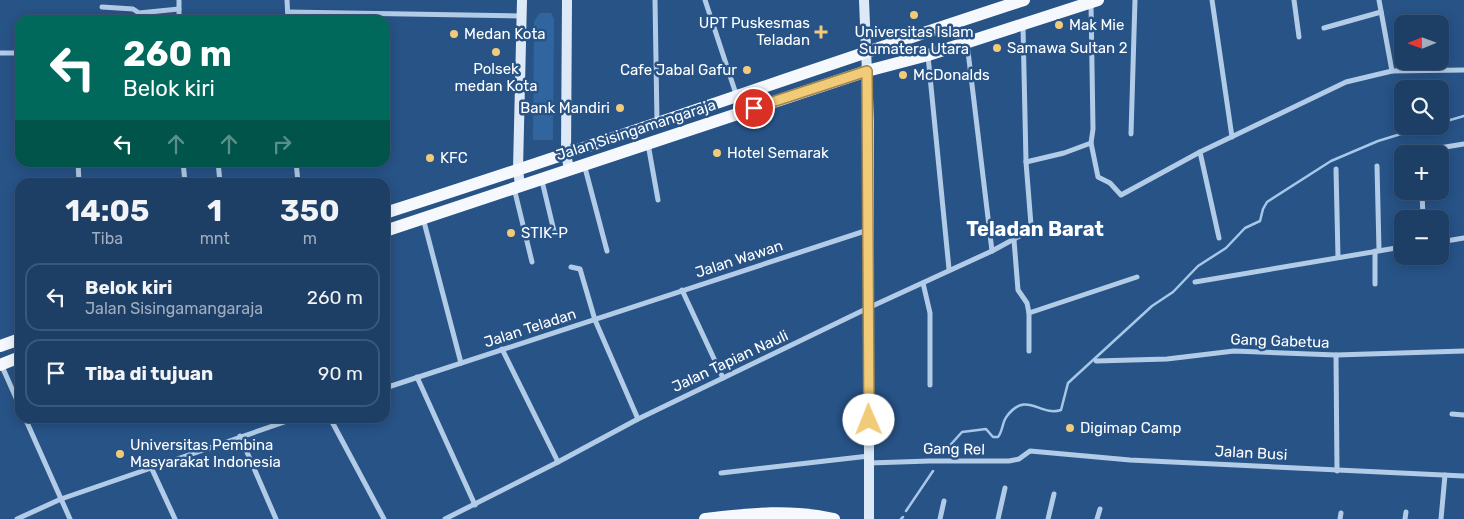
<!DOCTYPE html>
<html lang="id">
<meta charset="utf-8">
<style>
body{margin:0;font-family:Rubik,sans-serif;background:#25456b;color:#f1f3f6;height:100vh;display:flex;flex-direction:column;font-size:19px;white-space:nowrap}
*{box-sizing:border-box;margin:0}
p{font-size:16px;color:#a0aebf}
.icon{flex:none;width:28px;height:28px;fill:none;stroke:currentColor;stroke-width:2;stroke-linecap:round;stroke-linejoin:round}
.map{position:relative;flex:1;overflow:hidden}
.sheet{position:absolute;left:15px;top:178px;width:375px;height:245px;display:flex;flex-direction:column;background:#1d3e65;border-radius:15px;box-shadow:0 2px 12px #0003,0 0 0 1px #3b5779}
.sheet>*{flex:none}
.banner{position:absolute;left:15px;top:15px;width:375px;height:152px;border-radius:15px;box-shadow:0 2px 12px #0003,0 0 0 1px #3b5779;background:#00695c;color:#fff;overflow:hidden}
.needle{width:32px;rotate:269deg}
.tools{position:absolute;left:1394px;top:15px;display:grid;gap:10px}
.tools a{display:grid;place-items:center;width:55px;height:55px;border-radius:10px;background:#1d3e65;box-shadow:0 2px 12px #0003,0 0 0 1px #3b5779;font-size:25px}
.pin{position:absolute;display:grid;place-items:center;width:42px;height:42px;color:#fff;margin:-21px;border:2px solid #fff;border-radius:50%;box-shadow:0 1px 5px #0007}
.me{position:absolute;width:55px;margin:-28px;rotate:359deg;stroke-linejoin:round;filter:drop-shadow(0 0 4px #0008)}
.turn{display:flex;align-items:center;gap:18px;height:105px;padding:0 25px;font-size:22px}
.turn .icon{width:65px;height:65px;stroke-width:2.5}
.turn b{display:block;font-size:35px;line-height:42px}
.lanes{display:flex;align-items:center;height:48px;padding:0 25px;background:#0003;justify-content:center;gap:25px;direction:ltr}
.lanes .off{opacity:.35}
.eta{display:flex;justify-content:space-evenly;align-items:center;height:85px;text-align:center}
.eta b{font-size:30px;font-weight:700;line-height:35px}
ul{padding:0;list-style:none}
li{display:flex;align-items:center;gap:15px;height:68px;margin:0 10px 8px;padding:0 15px;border:2px solid #3b5779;border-radius:15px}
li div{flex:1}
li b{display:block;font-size:19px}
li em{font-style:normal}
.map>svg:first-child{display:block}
.green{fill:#31659f}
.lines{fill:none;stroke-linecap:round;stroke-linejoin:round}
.stream{stroke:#a7c7e9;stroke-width:2.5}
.street{stroke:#b2cce8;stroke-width:5}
.secondary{stroke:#dde9f7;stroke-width:10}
.primary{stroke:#f5f9fe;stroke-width:12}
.route-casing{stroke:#9d844e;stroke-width:12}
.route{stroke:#f1cb78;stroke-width:9}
.poi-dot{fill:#f1cb78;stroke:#275387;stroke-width:2}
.labels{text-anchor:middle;stroke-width:5;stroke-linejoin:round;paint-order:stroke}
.poi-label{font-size:15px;fill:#fff;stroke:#275387;text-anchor:start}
.street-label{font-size:15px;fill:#fff;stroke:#275387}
.district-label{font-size:20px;font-weight:bold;fill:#fff;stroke:#275387}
</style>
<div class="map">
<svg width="1464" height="519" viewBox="0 0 1464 519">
<rect width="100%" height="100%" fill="#275387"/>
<!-- green -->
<polygon class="green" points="540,13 551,13 554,19 553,140 533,140 534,21"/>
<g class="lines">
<!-- stream -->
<g class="stream">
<polyline points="1440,123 1464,116"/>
<path d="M944,452L962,432L986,429L993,437H998C1003,431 1002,422 1007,416C1027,390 1040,417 1061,410L1068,383L1152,306L1173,292L1198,266L1226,248L1245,228L1260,221L1263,209L1267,202L1331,161L1378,141L1427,126"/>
<polyline points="906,511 933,471"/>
<polyline points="901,519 903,517"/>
</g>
<!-- street -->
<g class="street">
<polyline points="179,0 179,20"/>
<polyline points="287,0 288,20"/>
<polyline points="655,0 657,122"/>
<polyline points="705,0 736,94"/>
<polyline points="1212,0 1232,137"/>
<polyline points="1294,0 1299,37"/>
<polyline points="1379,0 1392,71"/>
<polyline points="102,7 133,9 139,13 179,9"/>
<polyline points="288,12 521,16"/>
<polyline points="1324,28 1381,12"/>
<polyline points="967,43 992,251"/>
<polyline points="0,53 20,53"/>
<polyline points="928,56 949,269"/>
<polyline points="1131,134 1135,0"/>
<polyline points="1091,143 1098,177 1110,183 1121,195 1200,152 1346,82 1392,71 1464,70"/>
<polyline points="648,144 658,200"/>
<polyline points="1200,152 1219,238"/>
<polyline points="1424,154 1433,149 1464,144"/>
<polyline points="78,162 79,182"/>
<polyline points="183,162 185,182"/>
<polyline points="218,162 220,182"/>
<polyline points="296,162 298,182"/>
<polyline points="1026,162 1064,153 1091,143 1093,129 1091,4"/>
<polyline points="584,164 607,251"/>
<polyline points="1377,166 1379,250"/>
<polyline points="1336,169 1338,257"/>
<polyline points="542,181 554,231"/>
<polyline points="514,188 532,262"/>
<polyline points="1422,191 1423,219"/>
<polyline points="423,218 461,363"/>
<polyline points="1014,240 1018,290 1027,303 1029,313 1137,277"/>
<polyline points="1440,242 1464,238"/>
<polyline points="1375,251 1375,284"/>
<polyline points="571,267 580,269 595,320 638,419"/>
<polyline points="1195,282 1402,247"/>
<polyline points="923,283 930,313 930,385"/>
<polyline points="682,290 723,378"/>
<polyline points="1029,313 1029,351"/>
<polyline points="502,349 558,462"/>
<polyline points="1336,355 1337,471"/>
<polyline points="1096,361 1167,359 1234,351 1336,355 1464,351"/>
<polyline points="1,364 20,407"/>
<polyline points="417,377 475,505"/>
<polyline points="385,388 868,230"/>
<polyline points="1452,414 1464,415"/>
<polyline points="25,418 70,519"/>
<polyline points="330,418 384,519"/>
<polyline points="240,436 276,519"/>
<polyline points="869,463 930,461 1009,461 1019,459 1030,451 1130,460 1464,476"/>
<polyline points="151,467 175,519"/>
<polyline points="721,473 869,456"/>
<polyline points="17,519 61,499 296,418"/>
<polyline points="445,519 558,462 638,419 868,308 992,251 1029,231 1031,225 1026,162 1023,26"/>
<polyline points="940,519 944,501"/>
<polyline points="998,519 1005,488"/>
<polyline points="1048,519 1054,494"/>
<polyline points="1097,519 1100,509"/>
<polyline points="1340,519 1341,513"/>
<polyline points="1405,519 1406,512"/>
<polyline points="1441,519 1445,475"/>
</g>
<!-- secondary -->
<g class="secondary">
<polyline points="567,0 566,154 569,169"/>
<polyline points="864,0 869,122 869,519"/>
<polyline points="520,186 518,169 522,0"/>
</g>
<!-- primary -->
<g class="primary">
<path d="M385,213C599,145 811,69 1024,0"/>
<polyline points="385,231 867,71 928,55 1098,0"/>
<polyline points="0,346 20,339"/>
<polyline points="0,365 20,357"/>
<path d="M705,519C749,514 790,509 834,519"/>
</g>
</g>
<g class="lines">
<defs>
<polyline id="route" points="754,108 867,71 869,420"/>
</defs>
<!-- route casing -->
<use href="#route" class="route-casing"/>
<!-- route -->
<use href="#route" class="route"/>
</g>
<!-- markers -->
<g class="poi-dot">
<circle cx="914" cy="15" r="5"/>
<circle cx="1059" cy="25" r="5"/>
<path d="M818.5 24.5h5v5h5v5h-5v5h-5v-5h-5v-5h5z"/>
<circle cx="454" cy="34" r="5"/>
<circle cx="997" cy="48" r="5"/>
<circle cx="496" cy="52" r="5"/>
<circle cx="747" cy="70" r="5"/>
<circle cx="903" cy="75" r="5"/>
<circle cx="620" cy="108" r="5"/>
<circle cx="717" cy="153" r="5"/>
<circle cx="430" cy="158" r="5"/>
<circle cx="511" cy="233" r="5"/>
<circle cx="1070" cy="428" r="5"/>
<circle cx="120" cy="454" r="5"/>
</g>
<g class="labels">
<!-- poi labels -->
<g class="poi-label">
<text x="810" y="28" text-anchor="end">UPT Puskesmas<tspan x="810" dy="17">Teladan</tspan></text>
<text x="1069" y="30">Mak Mie</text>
<text x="914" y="37" text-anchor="middle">Universitas Islam<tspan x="914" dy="17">Sumatera Utara</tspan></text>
<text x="464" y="39">Medan Kota</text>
<text x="1007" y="53">Samawa Sultan 2</text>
<text x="496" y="74" text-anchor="middle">Polsek<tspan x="496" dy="17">medan Kota</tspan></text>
<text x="737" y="75" text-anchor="end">Cafe Jabal Gafur</text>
<text x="913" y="80">McDonalds</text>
<text x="610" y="113" text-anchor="end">Bank Mandiri</text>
<text x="727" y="158">Hotel Semarak</text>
<text x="440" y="163">KFC</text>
<text x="521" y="238">STIK-P</text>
<text x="1080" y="433">Digimap Camp</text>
<text x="130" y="450">Universitas Pembina<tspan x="130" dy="17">Masyarakat Indonesia</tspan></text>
</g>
<!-- street labels -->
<g class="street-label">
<text transform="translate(636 130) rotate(-18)" y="5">Jalan Sisingamangaraja</text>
<text transform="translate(739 259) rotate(-18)" y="5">Jalan Wawan</text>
<text transform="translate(530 328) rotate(-18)" y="5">Jalan Teladan</text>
<text transform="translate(1280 341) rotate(2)" y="5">Gang Gabetua</text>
<text transform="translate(730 361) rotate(-25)" y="5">Jalan Tapian Nauli</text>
<text transform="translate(954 449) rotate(1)" y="5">Gang Rel</text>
<text transform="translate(1251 453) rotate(3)" y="5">Jalan Busi</text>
</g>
<!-- district labels -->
<g class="district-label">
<text x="1035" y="236">Teladan Barat</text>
</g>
</g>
</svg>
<div class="tools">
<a><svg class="needle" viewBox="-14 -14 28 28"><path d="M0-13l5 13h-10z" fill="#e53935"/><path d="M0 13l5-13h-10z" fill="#a0aebf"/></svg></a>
<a><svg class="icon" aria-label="search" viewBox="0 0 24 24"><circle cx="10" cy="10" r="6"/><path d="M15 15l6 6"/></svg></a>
<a>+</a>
<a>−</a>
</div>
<div class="pin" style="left:754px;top:108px;background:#d93025"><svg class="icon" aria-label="arrive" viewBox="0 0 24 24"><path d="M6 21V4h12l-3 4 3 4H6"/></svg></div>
<svg class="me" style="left:869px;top:420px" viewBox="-20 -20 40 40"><circle r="19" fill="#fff"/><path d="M0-13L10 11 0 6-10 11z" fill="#f1cb78"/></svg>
<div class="banner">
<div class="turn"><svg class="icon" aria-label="left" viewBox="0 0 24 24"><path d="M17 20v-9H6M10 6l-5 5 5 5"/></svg><div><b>260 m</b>Belok kiri</div></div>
<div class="lanes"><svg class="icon" aria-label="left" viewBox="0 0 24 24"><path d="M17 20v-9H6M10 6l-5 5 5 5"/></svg><svg class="icon off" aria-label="ahead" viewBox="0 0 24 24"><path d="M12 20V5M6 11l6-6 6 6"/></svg><svg class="icon off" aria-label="ahead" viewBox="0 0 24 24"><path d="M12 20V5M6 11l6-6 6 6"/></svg><svg class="icon off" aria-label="right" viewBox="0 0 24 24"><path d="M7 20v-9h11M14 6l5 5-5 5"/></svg></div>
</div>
<section class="sheet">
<div class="eta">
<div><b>14:05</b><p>Tiba</p></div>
<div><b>1</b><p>mnt</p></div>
<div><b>350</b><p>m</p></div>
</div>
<ul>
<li><svg class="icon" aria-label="left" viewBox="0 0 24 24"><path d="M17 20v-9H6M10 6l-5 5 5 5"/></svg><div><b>Belok kiri</b><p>Jalan Sisingamangaraja</p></div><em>260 m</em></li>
<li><svg class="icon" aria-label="arrive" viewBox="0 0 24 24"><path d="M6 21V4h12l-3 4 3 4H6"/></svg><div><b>Tiba di tujuan</b></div><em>90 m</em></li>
</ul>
</section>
</div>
